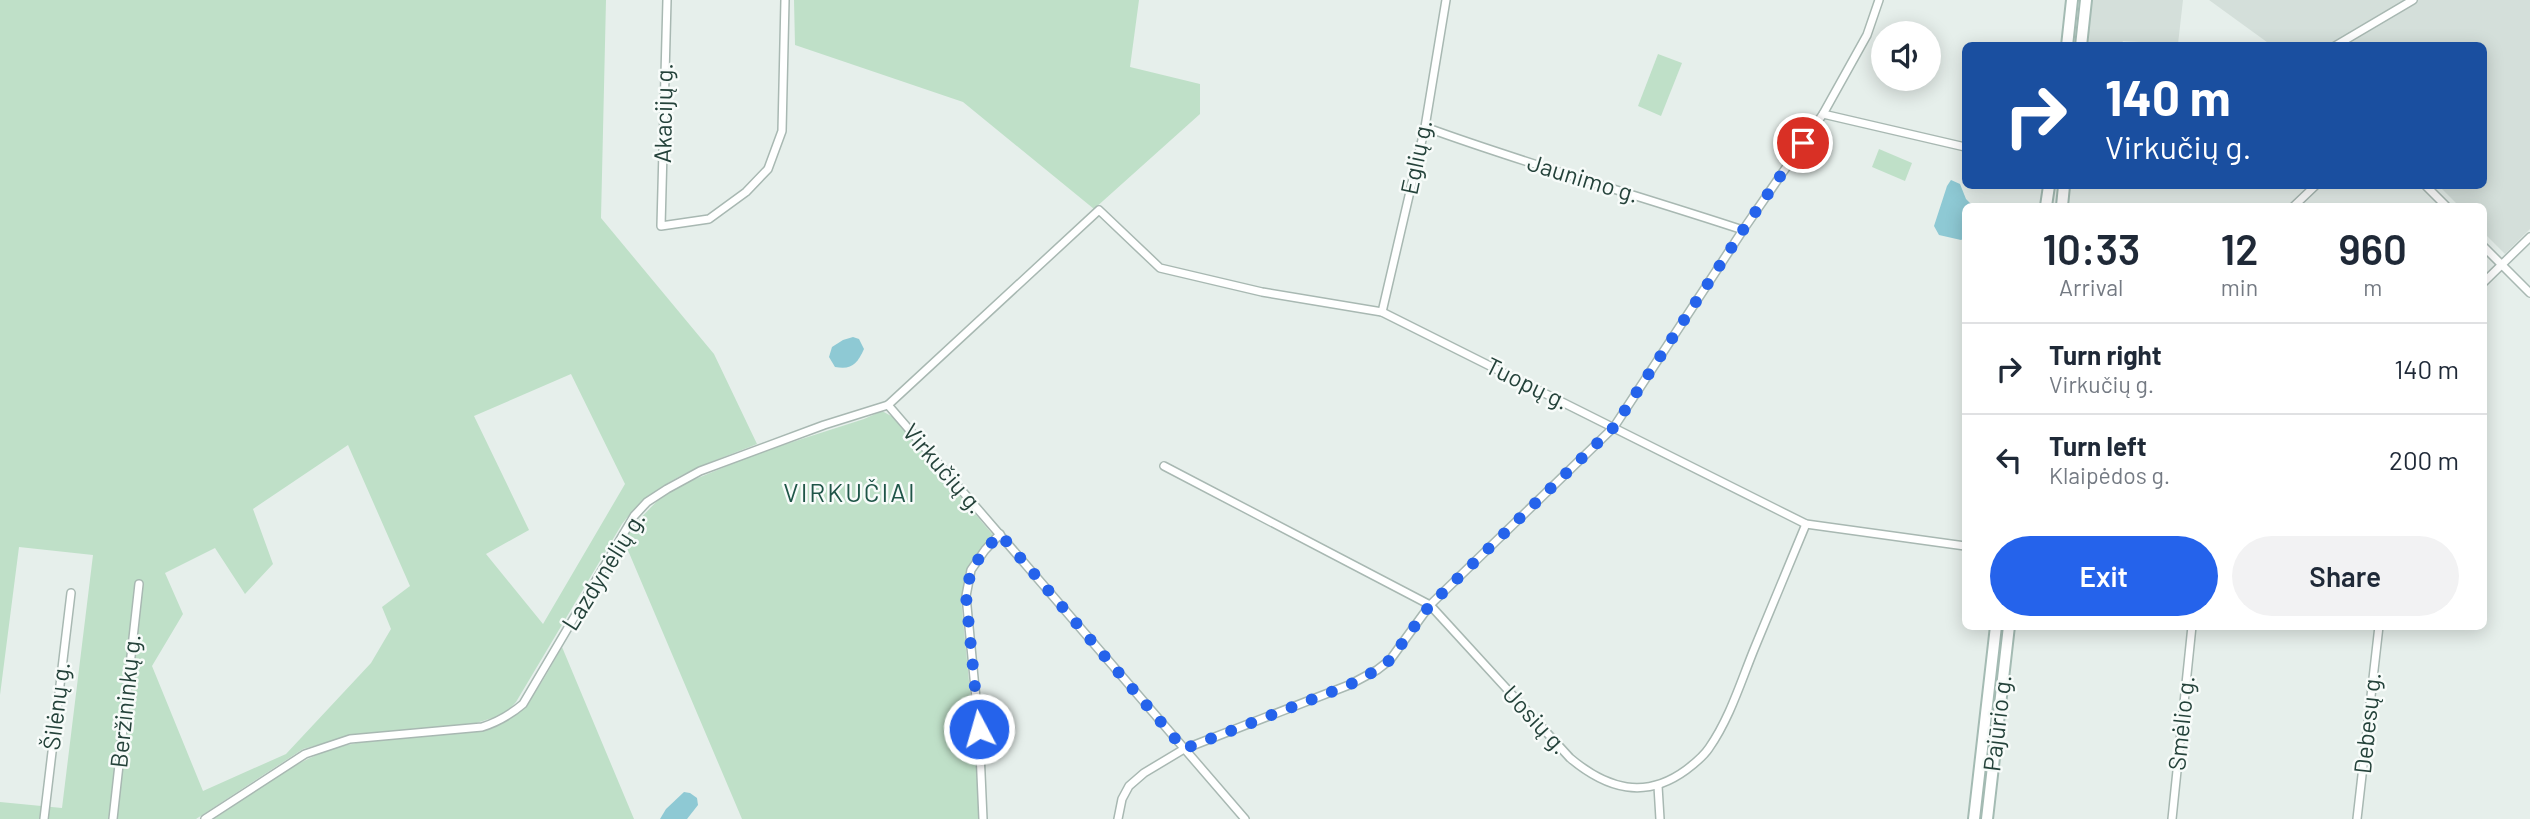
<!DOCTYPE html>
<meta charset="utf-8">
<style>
body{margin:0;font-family:Barlow,sans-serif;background:#f2f2f3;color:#1f2937;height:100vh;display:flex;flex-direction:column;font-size:26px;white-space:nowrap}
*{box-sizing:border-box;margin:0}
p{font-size:23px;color:#747a83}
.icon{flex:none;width:38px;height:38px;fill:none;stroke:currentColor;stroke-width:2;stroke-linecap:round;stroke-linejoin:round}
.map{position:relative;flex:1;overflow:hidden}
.side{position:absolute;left:1962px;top:203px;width:525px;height:427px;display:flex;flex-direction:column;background:#fff;border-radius:10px;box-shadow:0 4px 18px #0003}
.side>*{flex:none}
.banner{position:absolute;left:1962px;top:42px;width:525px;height:147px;border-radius:10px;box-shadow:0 4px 18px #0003;background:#1a4fa0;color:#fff;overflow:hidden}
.fabs{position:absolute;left:1871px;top:21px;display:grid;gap:14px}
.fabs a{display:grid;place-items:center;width:70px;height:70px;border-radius:50%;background:#fff;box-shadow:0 4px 18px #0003;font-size:35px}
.pin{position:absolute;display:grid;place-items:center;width:60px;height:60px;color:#fff;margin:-30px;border:4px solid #fff;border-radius:50%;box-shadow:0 2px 7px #0007}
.me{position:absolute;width:77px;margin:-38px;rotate:354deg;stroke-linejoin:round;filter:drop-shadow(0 0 5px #0008)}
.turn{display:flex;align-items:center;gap:24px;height:147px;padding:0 28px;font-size:32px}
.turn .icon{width:91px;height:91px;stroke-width:2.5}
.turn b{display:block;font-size:49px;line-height:60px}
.eta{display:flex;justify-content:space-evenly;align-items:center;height:119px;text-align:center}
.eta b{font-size:42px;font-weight:600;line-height:49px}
.cta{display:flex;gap:14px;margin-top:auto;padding:14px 28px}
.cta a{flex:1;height:80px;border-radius:42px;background:#2563eb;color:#fff;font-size:28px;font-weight:600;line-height:80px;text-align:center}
.cta a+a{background:#f2f2f3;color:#1f2937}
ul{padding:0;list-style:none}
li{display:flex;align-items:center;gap:21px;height:91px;padding:0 28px;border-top:2px solid #e0e1e3}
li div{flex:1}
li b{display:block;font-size:26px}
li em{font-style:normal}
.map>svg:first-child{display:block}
.built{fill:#d4dfda}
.green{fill:#bfe0c8;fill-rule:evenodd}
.water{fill:#8ec9d4}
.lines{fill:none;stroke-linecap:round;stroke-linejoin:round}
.minor-casing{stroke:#a8b8b2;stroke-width:10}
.secondary-casing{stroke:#a4bbb3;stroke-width:14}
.minor{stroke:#fff;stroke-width:7}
.secondary{stroke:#fff;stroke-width:10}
.route{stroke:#2563eb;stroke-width:12;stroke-dasharray:0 21.6}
.labels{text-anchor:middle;stroke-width:5;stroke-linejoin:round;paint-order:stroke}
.street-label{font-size:24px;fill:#24423a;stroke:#f7fbf9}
.neighbourhood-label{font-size:26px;letter-spacing:2px;fill:#1f5548;stroke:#f7fbf9}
</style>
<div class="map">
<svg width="2530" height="819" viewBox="0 0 2530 819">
<rect width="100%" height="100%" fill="#e6efeb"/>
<!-- built -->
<g class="built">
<polygon points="2091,0 2183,0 2178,44 2123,41 2121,45 2086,46"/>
<polygon points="2209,0 2530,0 2530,229 2505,254 2483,232 2483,206 2459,206 2439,186 2483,186 2483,46 2271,45"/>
</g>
<!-- green -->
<g class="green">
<path d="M0,0H606L601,218L714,354L757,444C705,465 658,477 622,524L516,702L505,714L470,725L350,736L303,749L196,819H0V802L62,808L93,555L19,547L0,695ZM571,374L625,484L543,624L486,554L529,530L474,416ZM348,445L410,586L382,607L391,629L371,663L286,754L203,791L152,666L183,614L165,573L215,548L245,594L273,564L253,509Z"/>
<polygon points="794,0 1139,0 1130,67 1200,84 1200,114 1094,209 963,102 795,45"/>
<polygon points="1658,54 1682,63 1661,116 1638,106"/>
<polygon points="1879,149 1912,163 1905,181 1872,167"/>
<polygon points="882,411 893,417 993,535 967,569 961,599 976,753 979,819 742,819 624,541 631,528 658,500 681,485 761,452 864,419"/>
<path d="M562,647L634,819H214C248,797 282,769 319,754C363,735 435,735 484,731C525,720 542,681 562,647Z"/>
</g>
<!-- water -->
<g class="water">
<polygon points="1951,180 1960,184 1966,199 1973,206 1965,206 1965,238 1961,240 1939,235 1934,226 1947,186"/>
<path d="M853,337L859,339L864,349C857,364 852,370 835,367L829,357L832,347L843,340Z"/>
<polygon points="684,792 690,793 697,798 698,805 687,819 660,819 666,809"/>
</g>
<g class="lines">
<defs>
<g id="minor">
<polyline points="667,0 661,226 709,219 746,192 768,169 782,131 785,0"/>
<polyline points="2335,46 2413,0"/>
<polyline points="1823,114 1965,147"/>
<path d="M1425,127C1529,165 1637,195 1743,230"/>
<polyline points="2426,186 2446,206"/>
<polyline points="2294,206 2315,186"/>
<polyline points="2483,246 2530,293"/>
<polyline points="2483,283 2530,237"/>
<polyline points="1382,312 1425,127 1446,0"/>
<polyline points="888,405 1245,819"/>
<path d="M1164,466L1430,605L1570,758C1607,789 1645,800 1686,770C1694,764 1703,757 1709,748C1730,718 1741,681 1755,647C1772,606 1789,565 1806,524"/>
<polyline points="1658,786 1660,819"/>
<polyline points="44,819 71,593"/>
<polyline points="113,819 139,584"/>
<path d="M205,819L305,754L350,739L482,727C498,722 510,715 523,704L634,516L647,502L667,489L700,471L824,425L888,405L1099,210L1160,268L1262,292L1382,312L1806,524L1965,546"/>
<polyline points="983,819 979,729 966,596 971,570 985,550 1000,534"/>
<polyline points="1118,819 1122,799 1129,786 1144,773 1184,749 1349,685 1377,670 1390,660 1430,605 1614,427 1743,230 1823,114 1867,35 1879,0"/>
<polyline points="2172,819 2192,626"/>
<polyline points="2357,819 2379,626"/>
</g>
<g id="secondary">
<polyline points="2067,46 2072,0"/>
<polyline points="2081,46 2086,0"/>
<polyline points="2046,206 2049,186"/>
<polyline points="2062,206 2064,186"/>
<polyline points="1974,819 1996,626"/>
<polyline points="1987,819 2009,626"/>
</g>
</defs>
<!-- minor casing -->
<use href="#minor" class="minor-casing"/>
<!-- secondary casing -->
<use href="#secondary" class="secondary-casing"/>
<!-- minor -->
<use href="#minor" class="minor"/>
<!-- secondary -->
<use href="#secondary" class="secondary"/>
</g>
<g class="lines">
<!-- route -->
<polyline class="route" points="979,729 966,596 971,570 985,550 1000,534 1184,749 1349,685 1377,670 1390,660 1430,605 1614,427 1743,230 1803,143"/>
</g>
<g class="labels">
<!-- street labels -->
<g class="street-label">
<text transform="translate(664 113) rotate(-89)" y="8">Akacijų g.</text>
<text transform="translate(1417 157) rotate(-78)" y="8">Eglių g.</text>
<text transform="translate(1583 179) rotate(17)" y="8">Jaunimo g.</text>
<text transform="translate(1527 384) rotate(26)" y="8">Tuopų g.</text>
<text transform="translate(943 469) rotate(49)" y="8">Virkučių g.</text>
<text transform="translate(604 571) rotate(-58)" y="8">Lazdynėlių g.</text>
<text transform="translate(126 701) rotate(-84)" y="8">Beržininkų g.</text>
<text transform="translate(57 706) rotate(-83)" y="8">Šilėnų g.</text>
<text transform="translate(1535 720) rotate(47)" y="8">Uosių g.</text>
<text transform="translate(1998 723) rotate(-83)" y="8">Pajūrio g.</text>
<text transform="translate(2182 723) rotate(-84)" y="8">Smėlio g.</text>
<text transform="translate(2368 723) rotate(-84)" y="8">Debesų g.</text>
</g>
<!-- neighbourhood labels -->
<g class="neighbourhood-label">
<text x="850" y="502">VIRKUČIAI</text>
</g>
</g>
</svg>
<div class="fabs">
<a><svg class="icon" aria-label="sound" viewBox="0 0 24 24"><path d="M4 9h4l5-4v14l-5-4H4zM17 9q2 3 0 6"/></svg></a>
</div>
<div class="pin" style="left:1803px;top:143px;background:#d93025"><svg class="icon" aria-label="arrive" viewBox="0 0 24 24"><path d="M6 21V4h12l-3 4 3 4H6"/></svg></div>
<svg class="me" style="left:979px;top:729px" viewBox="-20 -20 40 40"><circle r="17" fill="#2563eb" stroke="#fff" stroke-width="3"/><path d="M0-11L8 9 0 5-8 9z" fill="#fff"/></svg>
<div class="banner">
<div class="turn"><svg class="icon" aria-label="right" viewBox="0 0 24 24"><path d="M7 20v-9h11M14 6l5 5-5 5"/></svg><div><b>140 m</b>Virkučių g.</div></div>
</div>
<section class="side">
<div class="eta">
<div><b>10:33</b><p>Arrival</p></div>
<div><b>12</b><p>min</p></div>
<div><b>960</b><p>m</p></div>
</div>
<ul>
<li><svg class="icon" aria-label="right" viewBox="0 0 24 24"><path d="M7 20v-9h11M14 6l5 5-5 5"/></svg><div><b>Turn right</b><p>Virkučių g.</p></div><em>140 m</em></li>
<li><svg class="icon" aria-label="left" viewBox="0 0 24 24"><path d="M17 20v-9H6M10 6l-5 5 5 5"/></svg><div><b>Turn left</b><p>Klaipėdos g.</p></div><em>200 m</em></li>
</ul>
<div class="cta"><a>Exit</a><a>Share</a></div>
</section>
</div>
